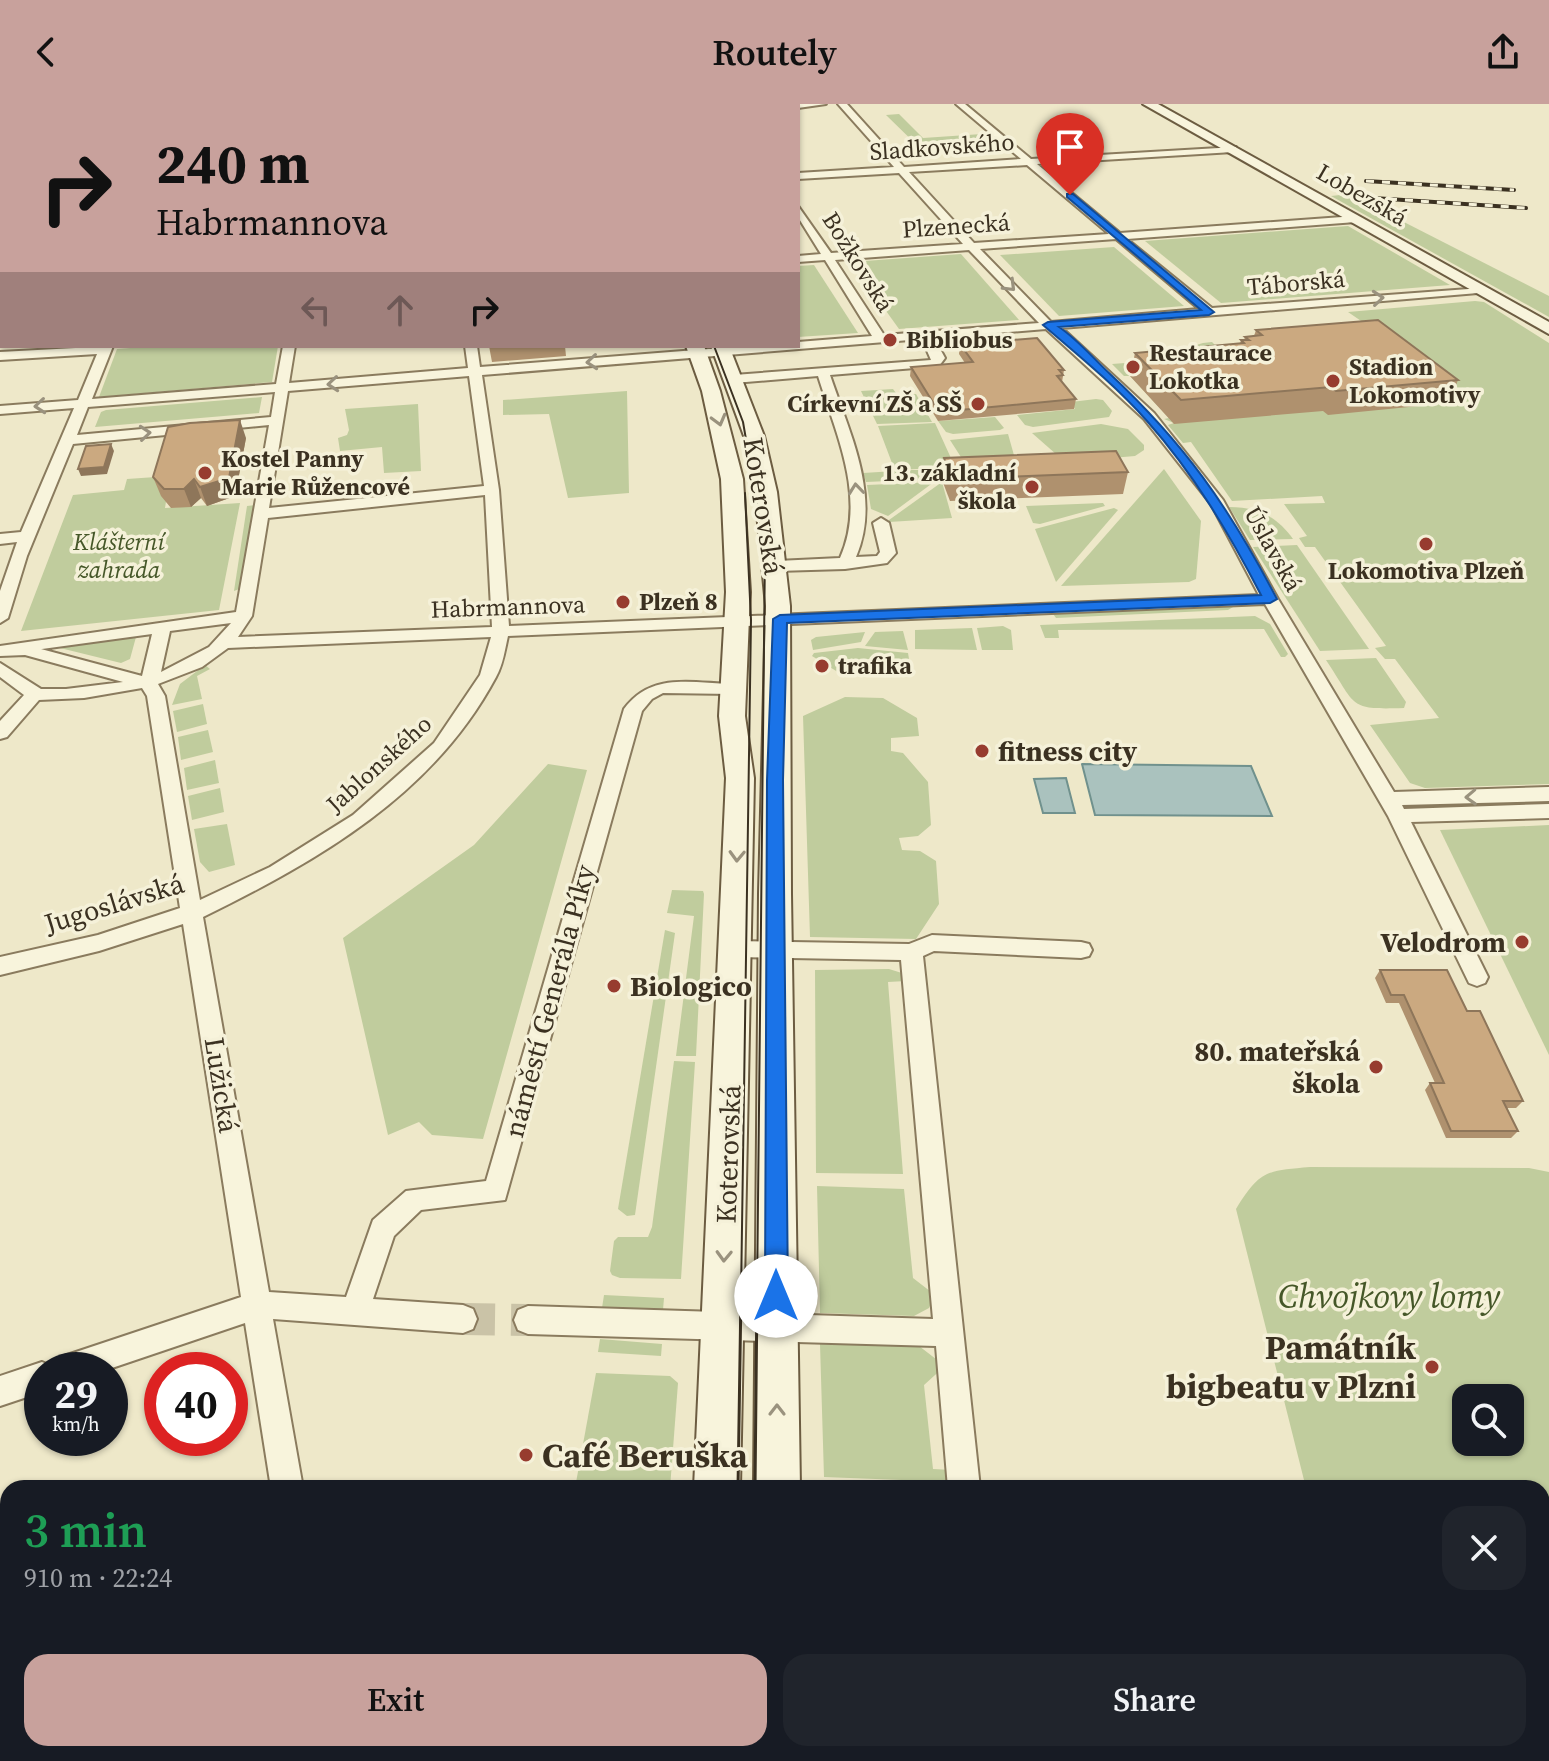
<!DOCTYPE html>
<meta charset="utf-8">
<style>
body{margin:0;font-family:"Source Serif 4",serif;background:#20242c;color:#f1f3f6;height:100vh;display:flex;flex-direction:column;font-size:30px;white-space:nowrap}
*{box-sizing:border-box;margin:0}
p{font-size:26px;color:#9ea1a6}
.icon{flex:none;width:44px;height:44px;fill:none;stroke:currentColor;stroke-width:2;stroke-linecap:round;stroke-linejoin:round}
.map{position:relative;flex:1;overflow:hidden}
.details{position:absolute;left:0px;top:1376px;width:1550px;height:282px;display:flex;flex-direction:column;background:#171b24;border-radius:24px 24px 0 0;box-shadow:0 2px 6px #0004}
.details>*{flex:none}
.top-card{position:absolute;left:0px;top:0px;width:800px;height:244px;box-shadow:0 2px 6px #0004;background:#c8a19c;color:#111;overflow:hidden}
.buttons{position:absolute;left:1452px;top:1280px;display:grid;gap:16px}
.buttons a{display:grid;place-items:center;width:72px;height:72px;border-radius:16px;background:#171b24;box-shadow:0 2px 6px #0004;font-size:40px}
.speed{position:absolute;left:24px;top:1248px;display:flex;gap:16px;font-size:40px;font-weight:700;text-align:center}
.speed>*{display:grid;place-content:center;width:104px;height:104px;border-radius:50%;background:#171b24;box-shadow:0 2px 6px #0004;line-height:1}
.speed small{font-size:20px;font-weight:400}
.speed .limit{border:12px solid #d22;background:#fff;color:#111}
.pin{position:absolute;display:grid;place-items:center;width:68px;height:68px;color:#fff;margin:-82px -34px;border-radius:50% 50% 50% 0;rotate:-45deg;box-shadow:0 0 8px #0007}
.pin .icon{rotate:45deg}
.me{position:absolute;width:88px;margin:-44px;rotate:0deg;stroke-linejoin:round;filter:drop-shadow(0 0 6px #0008)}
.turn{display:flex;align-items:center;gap:28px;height:168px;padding:0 24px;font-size:36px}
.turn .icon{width:104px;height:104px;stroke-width:2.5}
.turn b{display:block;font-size:56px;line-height:68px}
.lanes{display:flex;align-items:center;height:76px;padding:0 24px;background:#0003;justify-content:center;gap:40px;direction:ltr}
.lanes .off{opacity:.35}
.round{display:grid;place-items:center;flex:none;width:84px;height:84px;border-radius:24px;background:#20242c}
.head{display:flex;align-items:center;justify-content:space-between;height:136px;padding:0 24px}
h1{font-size:48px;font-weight:600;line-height:60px;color:#1e9e55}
.action{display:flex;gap:16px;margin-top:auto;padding:16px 24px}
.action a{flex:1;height:92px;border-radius:24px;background:#c8a19c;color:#111;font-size:32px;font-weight:600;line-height:92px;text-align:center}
.action a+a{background:#20242c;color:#f1f3f6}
header{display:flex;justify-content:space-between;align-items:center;height:104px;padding:0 24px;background:#c8a19c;color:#111;font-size:36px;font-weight:600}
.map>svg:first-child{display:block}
.green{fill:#c0cc9d;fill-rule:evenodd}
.water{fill:#aac2be;stroke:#70918d;stroke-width:2}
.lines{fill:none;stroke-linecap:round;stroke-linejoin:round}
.street-tunnel{stroke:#cac3a7;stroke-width:32;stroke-dasharray:32 16;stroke-linecap:butt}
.street-casing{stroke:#8a7b5e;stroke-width:4}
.secondary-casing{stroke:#6c5c41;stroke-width:4}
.primary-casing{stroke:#584932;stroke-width:4}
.street{fill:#f8f4dc;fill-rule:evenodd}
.secondary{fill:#f8f4dc;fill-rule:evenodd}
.primary{fill:#efe1a3;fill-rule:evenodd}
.tram-far1{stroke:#3b3121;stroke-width:2}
.tram{stroke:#3b3121;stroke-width:3}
.rail-casing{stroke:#3b3121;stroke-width:4}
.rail{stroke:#f5f1d9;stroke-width:3;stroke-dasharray:8;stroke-linecap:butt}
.wall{fill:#af916e}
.shaded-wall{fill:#8e765a}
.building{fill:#cba980;stroke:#8e765a;stroke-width:2}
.oneway{stroke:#9a927e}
.route{fill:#1a73e8;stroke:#114b97;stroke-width:2}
.poi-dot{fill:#973c2f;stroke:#f5f1d9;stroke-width:3}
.labels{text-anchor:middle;stroke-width:7;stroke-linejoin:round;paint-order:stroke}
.far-street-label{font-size:24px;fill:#3b3121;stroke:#f5f1d9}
.far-poi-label{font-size:24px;font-weight:bold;fill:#3b3121;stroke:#f5f1d9;text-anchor:start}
.far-park-label{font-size:24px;font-style:italic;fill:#455728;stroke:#f5f1d9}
.street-label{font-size:28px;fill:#3b3121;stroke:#f5f1d9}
.poi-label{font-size:28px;font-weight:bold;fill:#3b3121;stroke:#f5f1d9;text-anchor:start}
.near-park-label{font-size:34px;font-style:italic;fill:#455728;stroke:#f5f1d9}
.near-poi-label{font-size:34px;font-weight:bold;fill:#3b3121;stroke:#f5f1d9;text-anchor:end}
</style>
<header><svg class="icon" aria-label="back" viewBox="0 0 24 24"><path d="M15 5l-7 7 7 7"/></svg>Routely<svg class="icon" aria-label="share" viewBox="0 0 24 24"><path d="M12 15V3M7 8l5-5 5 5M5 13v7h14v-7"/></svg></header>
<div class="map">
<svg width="1549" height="1657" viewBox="0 0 1549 1657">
<rect width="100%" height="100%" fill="#eee8c9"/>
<!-- green -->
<g class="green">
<polygon points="899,10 923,34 982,30 998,45 949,44 952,49 926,50 886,11"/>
<polygon points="1349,90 1549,192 1549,213 1331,92"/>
<polygon points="1348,122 1450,181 1221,199 1145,137"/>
<polygon points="1114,143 1184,202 1059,212 1000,151"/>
<polygon points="961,150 1019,216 899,225 851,158"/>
<polygon points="814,161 858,229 798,233 798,162"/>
<polygon points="1475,197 1484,198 1549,239 1549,680 1425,684 1410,679 1370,621 1439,614 1395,555 1385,555 1375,544 1386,542 1315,443 1305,443 1299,434 1307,432 1284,400 1325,399 1322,392 1232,397 1191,338 1183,339 1168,321 1174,319 1164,315 1169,314 1130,272 1124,272 1112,260 1138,258 1203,239 1212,238 1218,244 1383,232 1348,208"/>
<polygon points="157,242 278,242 272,278 99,293 117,245"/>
<polygon points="893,285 898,292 916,290 932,318 877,320 861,287"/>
<polygon points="627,287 629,389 568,394 549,310 503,311 503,296"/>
<polygon points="262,293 259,309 95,323 101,308 106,306"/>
<polygon points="1096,295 1103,296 1112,307 1109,313 1033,323 1025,321 1017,311 1075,305 1071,298"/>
<polygon points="418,300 421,367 384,369 382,343 340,347 338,334 347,331 349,326 345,305"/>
<polygon points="995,313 1004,324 1000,326 953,330 946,328 938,317"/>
<polygon points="935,319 955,363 897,366 930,366 933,375 866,378 863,369 895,367 878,322"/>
<polygon points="1101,320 1128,325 1144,341 1144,346 1135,352 1065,358 1032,329"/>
<polygon points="1008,330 1017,362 968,364 950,336"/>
<polygon points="1164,365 1201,417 1196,475 1189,478 1061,482"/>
<polygon points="170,372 165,404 240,399 219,506 21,527 73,391 124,386 127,375"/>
<polygon points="934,378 888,412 871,405 867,381"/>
<polygon points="942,378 952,414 889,418 889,416"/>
<polygon points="1103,399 1105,402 1040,420 1033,419 1026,402"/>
<polygon points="256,401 242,484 234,487 247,402"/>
<path d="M1229,403C1258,403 1276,412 1293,435L1250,436Z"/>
<polygon points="1114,404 1118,406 1056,478 1035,425"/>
<polygon points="1297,441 1369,545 1320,547 1253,443"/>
<polygon points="1231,499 1233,503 1228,506 1056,514 1051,507"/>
<polygon points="1255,512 1270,520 1288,550 1285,553 1281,553 1264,525 1058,526 1059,534 1045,534 1040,521"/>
<polygon points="1003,522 1011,526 1013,546 982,546 977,524"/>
<polygon points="972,524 977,546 915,545 915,526"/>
<polygon points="903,527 908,546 865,542 875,528"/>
<polygon points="865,528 861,538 813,546 811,536 816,533"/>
<polygon points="130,533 136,533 130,555 121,559 56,543"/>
<polygon points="858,544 908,549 911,567 841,570 812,552 814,549"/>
<path d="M1376,554L1406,598L1404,604C1347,606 1357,602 1326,556Z"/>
<polygon points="205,561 210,565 197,572 202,595 172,601 180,580"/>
<polygon points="845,593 883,594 917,614 919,632 891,634 891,647 903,649 928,678 931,721 918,732 899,734 902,746 920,747 936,757 939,800 916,835 810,833 803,612"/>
<polygon points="203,600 207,620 177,628 173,607"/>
<polygon points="208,626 213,648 181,656 178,633"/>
<polygon points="215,656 219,679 187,686 184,664"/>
<polygon points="548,660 587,666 483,1035 432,1031 419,1018 388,1031 343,834 474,741"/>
<polygon points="220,684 224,708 192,716 188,692"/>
<polygon points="227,720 235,761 209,768 200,758 194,725"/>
<polygon points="1549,721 1549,951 1440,726"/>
<polygon points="672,786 703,787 704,790 696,952 676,952 694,812 667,809"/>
<polygon points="665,826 675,829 635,1111 627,1112 618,1105"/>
<polygon points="889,865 905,870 906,877 888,878 903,1070 816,1069 815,866"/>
<polygon points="674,957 695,958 681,1175 620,1174 612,1171 610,1167 614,1137 618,1133 648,1133 652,1123"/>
<path d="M1310,1063L1529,1064L1549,1068V1657H1375L1373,1650H1542V1384H1306L1236,1105C1260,1066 1266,1067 1310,1063ZM1510,1294V1338H1466V1294Z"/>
<polygon points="817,1082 904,1085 913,1174 935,1191 929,1204 914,1212 820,1209"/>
<polygon points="604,1191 664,1194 663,1206 602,1204"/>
<polygon points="600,1235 662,1240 661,1252 598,1248"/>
<polygon points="820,1240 919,1242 945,1262 924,1281 933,1365 952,1366 953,1378 824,1373"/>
<polygon points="596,1269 670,1272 678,1279 670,1384 575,1384"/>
<polygon points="528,1650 649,1650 649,1657 527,1657"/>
<rect x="833" y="1650" width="120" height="7"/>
</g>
<!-- water -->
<g class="water">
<polygon points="1082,660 1251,662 1272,712 1095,711"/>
<polygon points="1066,674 1075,709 1043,709 1034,675"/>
</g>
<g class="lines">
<!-- street-tunnel -->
<polyline class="street-tunnel" points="463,1215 528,1216"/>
<defs>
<g id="street">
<rect x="438" y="0" width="8" height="2"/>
<polygon points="721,0 729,0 730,2 722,2"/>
<polygon points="784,0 826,0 798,4 782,2"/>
<path d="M838,0H847L904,63L1021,55L956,0H965L1031,55L1236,43L1233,48L1037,60L1120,129L1356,112L1361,115L1356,118L1127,135L1212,204L1482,184V188L1478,189L1062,224L1154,309L1223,396L1278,495L1394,688L1549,683V697L1402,701L1404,705L1549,700V714L1411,718L1488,873L1485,879L1477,882L1469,879L1388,712L1265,500L508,532C505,545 503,561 496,573C433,691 319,756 203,813L269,1188L346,1193L373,1116L406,1087L486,1077L624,605C651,568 691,579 732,580L741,585L732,590L663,589L652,595L642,607L505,1096L421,1106L394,1132L373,1195L463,1201L473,1205L477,1215L473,1225L463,1229L273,1215L303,1384H271L245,1219L106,1266H42V1288L0,1302V1272L42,1258L51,1262L54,1256L64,1252L241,1193L183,820L99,847L0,871V853L98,831L180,804L147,592L142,584L84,594L39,596L7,633L0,635V617L24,591L0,573V559L41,585H66L123,578L25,551L0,552V542L236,508L269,321L73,340L27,452L8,514L0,519V487L17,438L0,440V430L21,428L74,304L0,310V302L78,296L97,250L0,256V248L113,242L92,295L276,280L283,242H295L289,279L468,264L465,242H477L480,263L747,242H798V238L872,232L825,156L798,158V152L821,150L798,113V102L831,149L963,140L899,69L798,75V69L894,63ZM1027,61L1109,130L974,139L909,68ZM1116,135L1199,205L1051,218L980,145ZM969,146L1039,219L884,231L835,156ZM1046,225L1144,315L1211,400L1259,491L509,522L499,386L482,271L922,235L931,256L734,271L728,275L734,279L818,272C836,330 867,394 840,454L777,457L769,462L777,467L845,465L887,459L896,449L889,419L881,414L873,419L880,448L877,452L856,453C882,393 849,328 830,271L939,262L945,254L934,234ZM469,272L484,382L269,404L288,287ZM275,288L271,313L77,331L88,303ZM485,391L492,523L238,533L252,512L268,414ZM231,519L209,543L161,568L170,527ZM152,530L142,572L41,545H42ZM491,533L480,571L434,639L353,711L270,763L200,796L165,592L158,580L202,563L228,544Z"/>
<rect x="0" y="67" width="2" height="6"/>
<rect x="0" y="116" width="2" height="6"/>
<rect x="0" y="206" width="2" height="8"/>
<polygon points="932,831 1081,838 1089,840 1092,846 1089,852 1081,854 934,847 923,852 980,1384 948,1384 936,1242 528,1230 518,1226 514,1216 518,1206 528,1202 933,1215 901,856 734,853 726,851 723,845 726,839 734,837 909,840"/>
<polygon points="8,1575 8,1609 0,1612 0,1578"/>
<polygon points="321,1650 357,1650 358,1657 322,1657"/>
<polygon points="972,1650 1008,1650 1009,1657 973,1657"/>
</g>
<g id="secondary">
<polygon points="600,0 612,0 613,2 601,2"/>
<polygon points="1143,0 1158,0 1549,218 1549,230"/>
<polygon points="686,242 704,242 720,287 743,375 750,488 745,612 754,674 740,1384 694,1384 726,674 719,612 726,488 721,375 702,287"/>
<polygon points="711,242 729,242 764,332 777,388 790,502 791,790 800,1384 754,1384 759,790 766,502 755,388 744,332"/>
<polygon points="682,1650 734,1650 733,1657 681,1657"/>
<rect x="751" y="1650" width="52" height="7"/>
</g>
<polygon id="primary" points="2,106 2,116 0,117 0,107"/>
</defs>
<!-- street casing -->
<use href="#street" class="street-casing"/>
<!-- secondary casing -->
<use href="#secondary" class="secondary-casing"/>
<!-- primary casing -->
<use href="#primary" class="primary-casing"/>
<!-- street -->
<use href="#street" class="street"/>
<!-- secondary -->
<use href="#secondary" class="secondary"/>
<!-- primary -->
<use href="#primary" class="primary"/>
<!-- tram-far1 -->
<g class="tram-far1">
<polyline points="170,2 174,0"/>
<polyline points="714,242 743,318 765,446 757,1191"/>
<polyline points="741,1191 751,516 745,389"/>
</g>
<!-- tram -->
<g class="tram">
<polyline points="738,1384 741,1189"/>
<polyline points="755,1384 757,1189"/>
<polyline points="733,1650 733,1657"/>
<polyline points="754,1650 754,1657"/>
</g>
<defs>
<g id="rail">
<polyline points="1366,77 1514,86"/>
<polyline points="1373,94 1526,104"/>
</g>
</defs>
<!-- rail casing -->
<use href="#rail" class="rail-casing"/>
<!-- rail -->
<use href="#rail" class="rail"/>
</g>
<!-- wall -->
<g class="wall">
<rect x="247" y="0" width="62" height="2"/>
<polygon points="1256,226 1458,276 1449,299 1328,311 1323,307 1174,320 1130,272 1135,249 1240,240 1241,236 1244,236 1245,233 1254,232"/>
<polygon points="960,240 1064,266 1062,278 1076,295 1074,305 938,317 910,272 911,263 965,259 959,250"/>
<polygon points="489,242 565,242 566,252 492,258"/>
<polygon points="246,334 235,392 207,402 201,394 191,403 171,404 161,392 153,373"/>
<polygon points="944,354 1128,368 1123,390 950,397 942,376"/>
<polygon points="1380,866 1467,907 1523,997 1516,1004 1507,1004 1518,1027 1511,1034 1446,1034 1425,986 1430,979 1435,979 1399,899 1386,899 1375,874"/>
</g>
<!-- shaded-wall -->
<g class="shaded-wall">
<polygon points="240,316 246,334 235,392 207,402 200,383"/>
<polygon points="111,340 114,347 107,370 81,372 78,365"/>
<polygon points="194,375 201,394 191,403 184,385"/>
</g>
<!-- building -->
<g class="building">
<polygon points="1378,216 1458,276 1336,287 1331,283 1181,296 1135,249 1244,239 1241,236 1249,236 1245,233 1262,231 1256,226"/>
<polygon points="1037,234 1064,266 1059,266 1063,271 1057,272 1076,295 939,308 911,263 973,258 960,240"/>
<polygon points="240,316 229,374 200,383 194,375 184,385 164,385 153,373 168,323 190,319"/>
<polygon points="111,340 104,363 78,365 86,342"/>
<polygon points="1116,347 1128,368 952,375 944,354"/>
<polygon points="1380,866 1447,866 1467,907 1480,907 1523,997 1503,997 1518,1027 1451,1027 1430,979 1444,979 1404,891 1391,891"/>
</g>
<!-- one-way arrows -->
<defs><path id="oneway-chevron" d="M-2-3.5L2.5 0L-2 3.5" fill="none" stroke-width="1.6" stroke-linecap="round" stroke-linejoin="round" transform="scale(2)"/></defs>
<g class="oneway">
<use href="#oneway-chevron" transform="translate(1010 182) rotate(45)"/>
<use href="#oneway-chevron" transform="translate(1378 194) rotate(-5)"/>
<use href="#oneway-chevron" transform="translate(592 258) rotate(175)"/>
<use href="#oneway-chevron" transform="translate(333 280) rotate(175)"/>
<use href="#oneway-chevron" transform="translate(40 302) rotate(175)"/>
<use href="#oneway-chevron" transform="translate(719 316) rotate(75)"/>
<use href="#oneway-chevron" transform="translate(145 329) rotate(-5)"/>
<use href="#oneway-chevron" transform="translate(856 385) rotate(-96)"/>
<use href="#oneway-chevron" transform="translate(1471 693) rotate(178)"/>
<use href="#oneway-chevron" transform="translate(737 752) rotate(92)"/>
<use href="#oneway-chevron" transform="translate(724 1152) rotate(92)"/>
<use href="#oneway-chevron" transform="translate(777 1306) rotate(-90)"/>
</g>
<!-- route -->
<path class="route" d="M1067,90H1073L1214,208L1209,211L1059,223C1077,235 1093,254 1109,269C1185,340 1229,403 1277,495L1270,499L787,519L783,676L788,1192L785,1200L776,1203L768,1200L765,1192L767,676L773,515L780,511L1261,491C1229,429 1194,370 1147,317C1116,282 1078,251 1043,221L1048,218L1201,206L1067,93Z"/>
<!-- markers -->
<g class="poi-dot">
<circle cx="890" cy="236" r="8"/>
<circle cx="1133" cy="263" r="8"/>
<circle cx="1333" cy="277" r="8"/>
<circle cx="978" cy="300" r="8"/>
<circle cx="205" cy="369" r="8"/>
<circle cx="1032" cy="383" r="8"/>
<circle cx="1426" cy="440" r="8"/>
<circle cx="623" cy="498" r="8"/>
<circle cx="822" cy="562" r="8"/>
<circle cx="982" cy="647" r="8"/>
<circle cx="1522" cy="838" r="8"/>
<circle cx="614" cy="882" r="8"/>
<circle cx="1376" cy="963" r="8"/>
<circle cx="1432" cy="1263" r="8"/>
<circle cx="526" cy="1351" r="8"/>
</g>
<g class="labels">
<!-- far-street labels -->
<g class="far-street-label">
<text transform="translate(942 43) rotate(-4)" y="8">Sladkovského</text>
<text transform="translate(1362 91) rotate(30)" y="8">Lobezská</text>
<text transform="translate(956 122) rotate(-4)" y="8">Plzenecká</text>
<text transform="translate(858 158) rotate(58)" y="8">Božkovská</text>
<text transform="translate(1296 179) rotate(-5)" y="8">Táborská</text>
<text transform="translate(1273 445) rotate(61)" y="8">Úslavská</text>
<text transform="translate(508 503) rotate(-2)" y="8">Habrmannova</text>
<text transform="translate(379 660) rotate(-42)" y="8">Jablonského</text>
</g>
<!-- far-poi labels -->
<g class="far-poi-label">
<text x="906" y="244">Bibliobus</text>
<text x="1149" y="257">Restaurace<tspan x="1149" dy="28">Lokotka</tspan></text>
<text x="1349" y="271">Stadion<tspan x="1349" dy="28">Lokomotivy</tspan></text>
<text x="962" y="308" text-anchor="end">Církevní ZŠ a SŠ</text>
<text x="221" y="363">Kostel Panny<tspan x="221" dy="28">Marie Růžencové</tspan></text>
<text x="1016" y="377" text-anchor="end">13. základní<tspan x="1016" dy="28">škola</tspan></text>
<text x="1426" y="475" text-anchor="middle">Lokomotiva Plzeň</text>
<text x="639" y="506">Plzeň 8</text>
<text x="838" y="570">trafika</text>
</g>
<!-- far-park labels -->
<g class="far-park-label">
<text x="119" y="446">Klášterní<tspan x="119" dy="28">zahrada</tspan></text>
</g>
<!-- street labels -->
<g class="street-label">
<text transform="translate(764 402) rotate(81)" y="10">Koterovská</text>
<text transform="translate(114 799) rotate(-17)" y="10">Jugoslávská</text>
<text transform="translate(549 897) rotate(-75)" y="10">náměstí Generála Píky</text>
<text transform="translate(222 981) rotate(81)" y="10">Lužická</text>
<text transform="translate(728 1050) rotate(-88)" y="10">Koterovská</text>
</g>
<!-- poi labels -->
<g class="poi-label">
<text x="998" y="657">fitness city</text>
<text x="1506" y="848" text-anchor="end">Velodrom</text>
<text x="630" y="892">Biologico</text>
<text x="1360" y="957" text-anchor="end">80. mateřská<tspan x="1360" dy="32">škola</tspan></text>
</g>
<!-- near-park labels -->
<g class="near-park-label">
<text x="1389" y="1204">Chvojkovy lomy</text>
</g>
<!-- near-poi labels -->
<g class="near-poi-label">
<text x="1416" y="1255">Památník<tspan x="1416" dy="39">bigbeatu v Plzni</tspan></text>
<text x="542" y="1363" text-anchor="start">Café Beruška</text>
</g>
</g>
</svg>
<div class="buttons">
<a><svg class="icon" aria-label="search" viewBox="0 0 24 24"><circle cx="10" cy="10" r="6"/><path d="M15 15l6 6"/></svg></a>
</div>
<div class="speed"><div>29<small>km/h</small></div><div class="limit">40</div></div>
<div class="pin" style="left:1070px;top:91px;background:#d93025"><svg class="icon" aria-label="arrive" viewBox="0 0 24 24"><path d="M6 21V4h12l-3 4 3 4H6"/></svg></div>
<svg class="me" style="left:776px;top:1192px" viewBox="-20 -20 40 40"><circle r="19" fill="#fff"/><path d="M0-13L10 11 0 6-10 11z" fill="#1a73e8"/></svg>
<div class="top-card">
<div class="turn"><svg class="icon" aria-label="right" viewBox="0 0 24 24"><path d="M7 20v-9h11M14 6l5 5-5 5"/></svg><div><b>240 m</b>Habrmannova</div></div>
<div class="lanes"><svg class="icon off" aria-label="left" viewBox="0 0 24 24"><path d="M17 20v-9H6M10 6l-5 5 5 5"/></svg><svg class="icon off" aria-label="ahead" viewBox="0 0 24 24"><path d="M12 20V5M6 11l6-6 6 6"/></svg><svg class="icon" aria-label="right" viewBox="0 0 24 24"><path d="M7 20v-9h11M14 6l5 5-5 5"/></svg></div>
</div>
<section class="details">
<div class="head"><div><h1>3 min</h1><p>910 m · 22:24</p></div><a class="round"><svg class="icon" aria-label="close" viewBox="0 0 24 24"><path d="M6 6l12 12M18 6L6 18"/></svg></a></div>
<div class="action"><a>Exit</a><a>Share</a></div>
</section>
</div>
